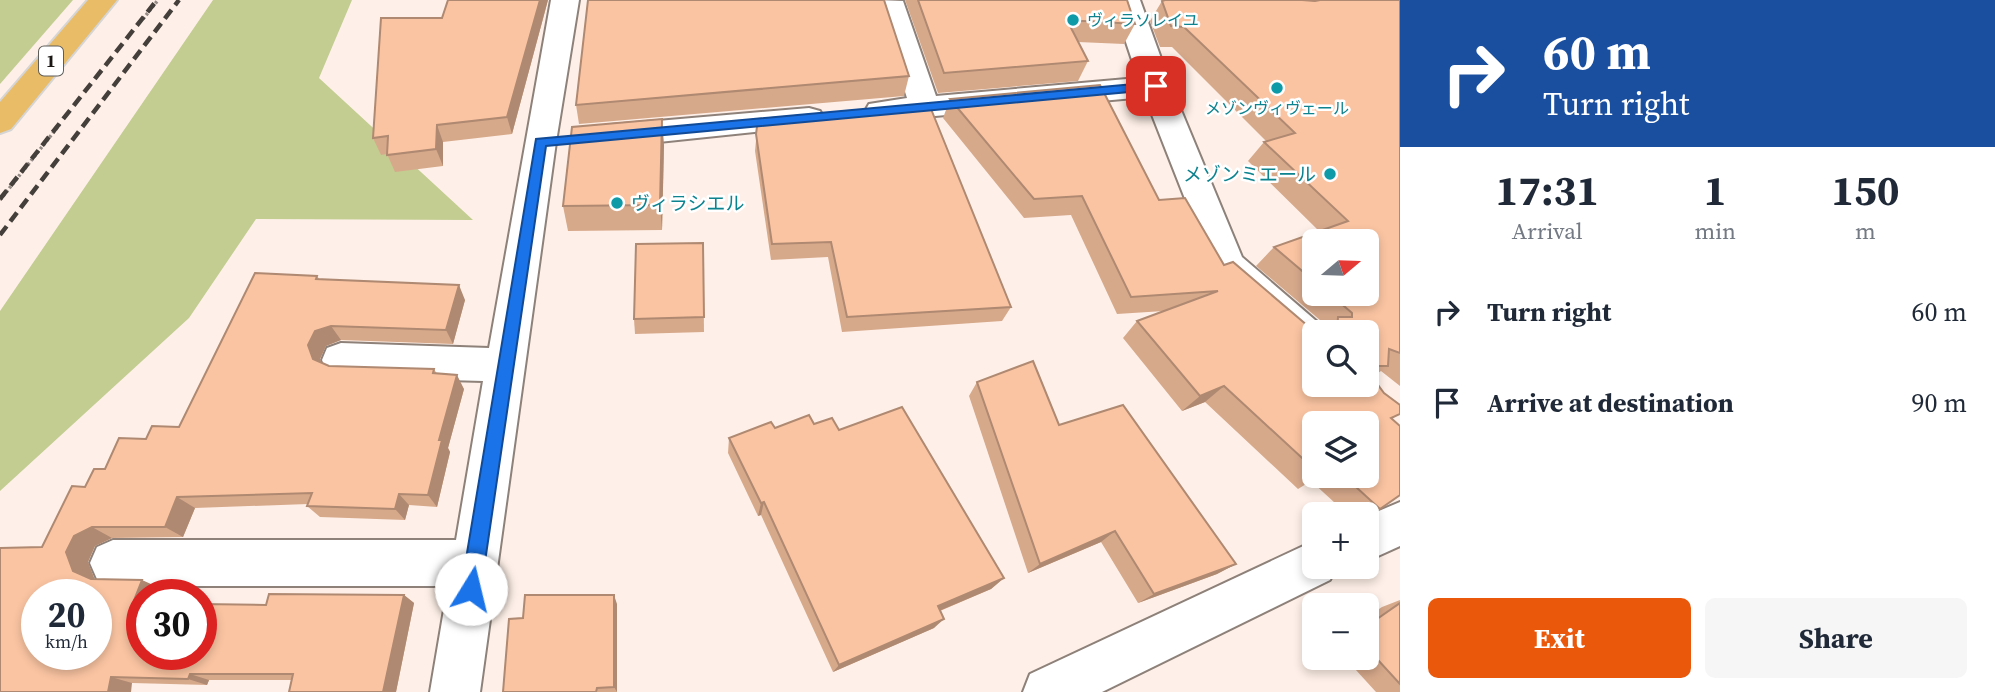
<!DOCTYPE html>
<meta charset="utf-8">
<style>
body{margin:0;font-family:"Source Serif 4","Noto Sans JP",serif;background:#f6f6f7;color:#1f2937;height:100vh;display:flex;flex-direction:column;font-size:26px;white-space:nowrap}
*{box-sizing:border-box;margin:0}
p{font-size:23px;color:#747a83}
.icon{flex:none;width:38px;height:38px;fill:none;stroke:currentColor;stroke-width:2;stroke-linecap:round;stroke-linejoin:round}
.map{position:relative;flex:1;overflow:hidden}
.details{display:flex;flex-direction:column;background:#fff;width:595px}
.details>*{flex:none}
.hud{background:#1a4fa0;color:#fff;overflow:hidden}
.needle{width:46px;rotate:71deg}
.buttons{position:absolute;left:1302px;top:229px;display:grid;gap:14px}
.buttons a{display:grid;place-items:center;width:77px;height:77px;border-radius:10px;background:#fff;box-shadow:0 4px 10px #0003;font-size:35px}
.speed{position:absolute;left:21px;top:579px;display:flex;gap:14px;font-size:35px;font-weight:700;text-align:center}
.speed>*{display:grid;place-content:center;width:91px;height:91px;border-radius:50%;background:#fff;box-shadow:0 4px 10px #0003;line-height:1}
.speed small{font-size:18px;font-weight:400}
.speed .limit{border:10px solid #d22;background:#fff;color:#111}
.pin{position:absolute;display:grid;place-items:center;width:60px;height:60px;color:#fff;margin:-30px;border-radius:14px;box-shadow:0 4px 10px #0006}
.me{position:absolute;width:77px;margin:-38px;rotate:9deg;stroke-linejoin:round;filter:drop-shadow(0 0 5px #0008)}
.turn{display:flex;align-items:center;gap:24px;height:147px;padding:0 28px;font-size:32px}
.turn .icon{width:91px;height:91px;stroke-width:2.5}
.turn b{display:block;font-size:49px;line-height:60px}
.eta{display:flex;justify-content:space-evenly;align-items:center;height:119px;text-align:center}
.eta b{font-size:42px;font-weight:700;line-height:49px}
.button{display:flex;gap:14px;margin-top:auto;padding:14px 28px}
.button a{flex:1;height:80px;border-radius:10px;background:#ea580c;color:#fff;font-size:28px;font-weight:700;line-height:80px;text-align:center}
.button a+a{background:#f6f6f7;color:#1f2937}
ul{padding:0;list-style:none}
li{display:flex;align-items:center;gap:21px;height:91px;padding:0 28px}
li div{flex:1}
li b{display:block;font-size:26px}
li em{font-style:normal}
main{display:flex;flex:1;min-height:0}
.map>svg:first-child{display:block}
.green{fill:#c3cd91}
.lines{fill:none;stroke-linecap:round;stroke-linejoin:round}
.minor-casing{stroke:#8d817a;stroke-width:4}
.primary-casing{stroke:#d6d5d5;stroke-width:4}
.path{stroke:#948a85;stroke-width:3.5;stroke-dasharray:2.5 2.5;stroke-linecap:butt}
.minor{fill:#fff;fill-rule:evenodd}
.primary{fill:#e9bc67;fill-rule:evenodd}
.rail{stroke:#453f3b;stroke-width:4.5;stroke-dasharray:11 6;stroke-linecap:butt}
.wall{fill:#d7a98b;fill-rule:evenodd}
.shaded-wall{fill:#af8971}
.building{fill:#fac4a2;stroke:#af8971;stroke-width:2;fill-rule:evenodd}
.route{fill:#1a73e8;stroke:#114b97;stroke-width:2}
.culture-dot{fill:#0f9aa8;stroke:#fff;stroke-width:2.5}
.labels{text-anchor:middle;stroke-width:5;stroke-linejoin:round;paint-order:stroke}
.far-culture-label{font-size:16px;fill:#0d838f;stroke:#fff;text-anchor:start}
.shield{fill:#fff;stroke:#5f5d5a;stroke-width:2}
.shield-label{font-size:18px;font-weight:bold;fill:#1b1714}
.culture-label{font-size:19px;fill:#0d838f;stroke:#fff;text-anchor:end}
</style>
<main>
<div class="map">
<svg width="1400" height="692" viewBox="0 0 1400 692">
<rect width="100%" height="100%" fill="#fef0e8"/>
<!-- green -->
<g class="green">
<polygon points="0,0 73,0 0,84"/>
<polygon points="213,0 352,0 319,78 473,220 256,219 189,318 0,491 0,311"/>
</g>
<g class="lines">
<defs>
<g id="minor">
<polygon points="551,0 579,0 556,142 480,692 430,692 448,586 113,586 97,579 90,563 97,547 113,540 456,540 483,381 341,377 327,372 322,360 327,348 341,343 489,348"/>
<polygon points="876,0 903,1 936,96 1138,78 1112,0 1140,0 1171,86 1242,257 1329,332 1314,332 1314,356 1300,351 1215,275 1145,97 880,121 869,118 865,111 869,104 907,98"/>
<polygon points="809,108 820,111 824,118 820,125 611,147 600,144 595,136 600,128 611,125"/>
<polygon points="1400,502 1400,546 1367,561 1367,516"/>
<polygon points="1314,541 1314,567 1336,567 1330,580 1102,692 1023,692 1030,674"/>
</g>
<polygon id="primary" points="88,0 117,0 11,129 0,133 0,102"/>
</defs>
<!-- minor casing -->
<use href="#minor" class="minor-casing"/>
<!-- primary casing -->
<use href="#primary" class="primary-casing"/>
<!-- path -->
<g class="path">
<polyline points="143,19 158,0"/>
<polyline points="0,200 60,124"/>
</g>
<!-- minor -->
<use href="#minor" class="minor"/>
<!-- primary -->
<use href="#primary" class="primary"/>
<!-- rail -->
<g class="rail">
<polyline points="0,199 157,0"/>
<polyline points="0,235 179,0"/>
</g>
</g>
<!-- wall -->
<g class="wall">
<polygon points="448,0 548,0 512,134 443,142 443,166 395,172 387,154 381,155 373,138 442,18"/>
<polygon points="904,0 1127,0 1135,24 1124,44 1078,42 1088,61 1078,81 938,93 905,0"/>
<path d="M1165,0H1400V386L1381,371L1372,377L1393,420L1380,509L1367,516V514H1347L1311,481L1298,489L1205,402L1182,411L1123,338L1137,321L1164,311L1117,314L1071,215L1024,218L943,118L950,99L1159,200L1224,265L1314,385L1367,332H1319L1327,326L1256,266L1274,247L1319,231L1248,161L1264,142L1266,141L1172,47H1160L1150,21L1162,1ZM1314,242L1367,294H1314ZM1314,424L1367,476H1314Z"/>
<polygon points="909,76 904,96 579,124 576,105"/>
<polygon points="758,119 1011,307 1002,321 842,332 828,257 771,260 755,151"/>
<polygon points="664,145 662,230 568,231 563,206"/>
<polygon points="703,243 704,332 635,334 634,319"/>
<polygon points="317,276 320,280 465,300 453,344 341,340 326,346 320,359 321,362 329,366 434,369 437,374 464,389 448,448 450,452 437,507 409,505 405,520 320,517 307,506 308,504 195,508 183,537 112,538 95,546 88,562 94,579 162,589 159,595 142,595 142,654 266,605 404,595 414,603 396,692 289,692 292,680 209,680 207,685 132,683 0,692 42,547 85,487 105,469 146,439 179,427"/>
<polygon points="977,382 1059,425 1236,564 1217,574 1138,603 1101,542 1028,573 969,396"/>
<polygon points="814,424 839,430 1004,578 991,589 940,611 934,628 833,672 761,515 758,516 728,453 729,438 775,428"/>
<polygon points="1400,600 1400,692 1376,692 1345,658 1367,658 1367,617 1382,607"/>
<polygon points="617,604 617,692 503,692"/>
</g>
<!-- shaded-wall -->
<g class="shaded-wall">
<polygon points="540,0 548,0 512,134 507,117"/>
<polygon points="662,119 664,145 662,230 660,205"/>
<polygon points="437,125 443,142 443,166 436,149"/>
<polygon points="459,285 465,300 453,344 446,330"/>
<polygon points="331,326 341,340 326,346 320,359 325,373 313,359 308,345 315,331"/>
<polygon points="457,375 464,389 448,448 450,452 437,507 428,495 439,440"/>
<polygon points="1224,386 1205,402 1182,411 1200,396"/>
<polygon points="399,494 409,505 405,520 395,509"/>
<polygon points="177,497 195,508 183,537 165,527"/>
<polygon points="764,502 761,515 758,516 761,503"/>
<polygon points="92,527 112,538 95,546 88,562 95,580 112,588 73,571 66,552 74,536"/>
<polygon points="1115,531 1101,542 1028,573 1040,564"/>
<polygon points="1236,564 1217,574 1138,603 1154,594"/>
<polygon points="1004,578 991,589 927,616 938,606"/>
<polygon points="142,580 162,589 159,595 142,595 142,607 133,603"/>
<polygon points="404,595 414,603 396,692 383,692"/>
<polygon points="614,595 617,604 617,692 614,687"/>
<polygon points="944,619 934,628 833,672 839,665"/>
<polygon points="190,674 209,680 207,685 188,679"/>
<polygon points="111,677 132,683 131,692 108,692"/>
</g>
<!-- building -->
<g class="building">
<polygon points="448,0 540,0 507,117 437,125 436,149 387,155 388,136 373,138 381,18 442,18"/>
<polygon points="588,0 884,0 909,76 576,105"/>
<polygon points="918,0 1127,0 1135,24 1067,20 1088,61 944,73"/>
<polygon points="1165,0 1302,0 1315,1 1320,0 1400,0 1400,353 1389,349 1388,366 1369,366 1367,370 1367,332 1337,332 1338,317 1352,317 1352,313 1330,294 1367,294 1367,242 1314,242 1314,281 1274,247 1348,221 1264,142 1295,133 1184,27 1171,26 1162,1"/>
<polygon points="1100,85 1159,200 1185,198 1224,265 1233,262 1315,332 1314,332 1314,385 1367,385 1367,370 1384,393 1400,405 1400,414 1391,418 1400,426 1400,495 1380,509 1344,476 1367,476 1367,424 1314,424 1314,469 1224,386 1200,396 1137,321 1218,291 1131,297 1082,196 1034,199 950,99"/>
<polygon points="929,104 1011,307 847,317 831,242 772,244 756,134 758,119"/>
<polygon points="662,119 660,205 563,206 572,127"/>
<polygon points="703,243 704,317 634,319 636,244"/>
<path d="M255,273L317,276L316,279L459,285L446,330L331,326L315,331L308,345L313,359L329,366L434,369L433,373L457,375L439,440H442L428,495L399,494L395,509L307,506L312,493L177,497L165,527H92L74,536L66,552L73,571L91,579L142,580L133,603H142V654H201V604L266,605L269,594L404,595L383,692H289L293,674H190L188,679L111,677L108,692H0V548L42,547L72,486L85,487L94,469H105L119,438L146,439L152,426L179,427ZM37,595H96V654H37Z"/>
<polygon points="1033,361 1059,425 1123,405 1236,564 1154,594 1115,531 1040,564 977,382"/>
<polygon points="902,407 1004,578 938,606 944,619 839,665 764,502 761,503 729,438 771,422 775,428 809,415 814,424 832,418 839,430"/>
<polygon points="525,595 614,595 614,687 597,688 596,692 503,692 509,619 523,618"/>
<polygon points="1400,603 1400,684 1367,648 1367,626"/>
</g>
<!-- route -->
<polygon class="route" points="1156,82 1161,83 1161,89 546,146 481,589 478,596 471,598 464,596 461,589 536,139"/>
<!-- markers -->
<g class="culture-dot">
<circle cx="1073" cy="20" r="7"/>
<circle cx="1277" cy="88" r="7"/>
<circle cx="1330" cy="174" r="7"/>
<circle cx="617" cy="203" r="7"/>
</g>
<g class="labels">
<!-- far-culture labels -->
<g class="far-culture-label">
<text x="1087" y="26">ヴィラソレイユ</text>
<text x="1277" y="114" text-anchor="middle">メゾンヴィヴェール</text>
</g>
<!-- shield labels -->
<rect class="shield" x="39" y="46.5" width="24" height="29" rx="5"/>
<g class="shield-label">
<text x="51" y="67">1</text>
</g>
<!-- culture labels -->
<g class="culture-label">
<text x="1316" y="181">メゾンミエール</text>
<text x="631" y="210" text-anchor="start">ヴィラシエル</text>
</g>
</g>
</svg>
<div class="buttons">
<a><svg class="needle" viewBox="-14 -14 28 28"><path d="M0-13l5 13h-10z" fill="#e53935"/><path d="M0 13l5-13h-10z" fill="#747a83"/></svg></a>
<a><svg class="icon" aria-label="search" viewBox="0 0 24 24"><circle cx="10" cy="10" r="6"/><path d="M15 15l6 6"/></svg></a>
<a><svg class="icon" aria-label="layers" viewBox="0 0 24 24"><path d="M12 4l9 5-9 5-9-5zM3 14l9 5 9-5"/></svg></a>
<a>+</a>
<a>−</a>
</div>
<div class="speed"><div>20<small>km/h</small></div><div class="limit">30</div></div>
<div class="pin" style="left:1156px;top:86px;background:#d93025"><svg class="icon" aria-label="arrive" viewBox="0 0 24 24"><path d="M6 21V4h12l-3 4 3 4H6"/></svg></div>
<svg class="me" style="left:471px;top:589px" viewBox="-20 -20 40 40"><circle r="19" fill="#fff"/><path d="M0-13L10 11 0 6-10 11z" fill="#1a73e8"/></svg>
</div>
<section class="details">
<div class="hud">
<div class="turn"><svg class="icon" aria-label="right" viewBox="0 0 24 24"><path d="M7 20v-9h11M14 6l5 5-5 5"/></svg><div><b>60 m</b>Turn right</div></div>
</div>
<div class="eta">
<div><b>17:31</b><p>Arrival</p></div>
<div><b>1</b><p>min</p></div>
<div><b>150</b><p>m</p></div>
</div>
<ul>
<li><svg class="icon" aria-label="right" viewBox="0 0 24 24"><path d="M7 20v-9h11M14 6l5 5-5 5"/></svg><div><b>Turn right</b></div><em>60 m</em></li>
<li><svg class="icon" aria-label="arrive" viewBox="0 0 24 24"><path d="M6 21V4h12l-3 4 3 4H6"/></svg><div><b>Arrive at destination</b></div><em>90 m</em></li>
</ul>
<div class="button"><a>Exit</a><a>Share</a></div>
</section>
</main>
